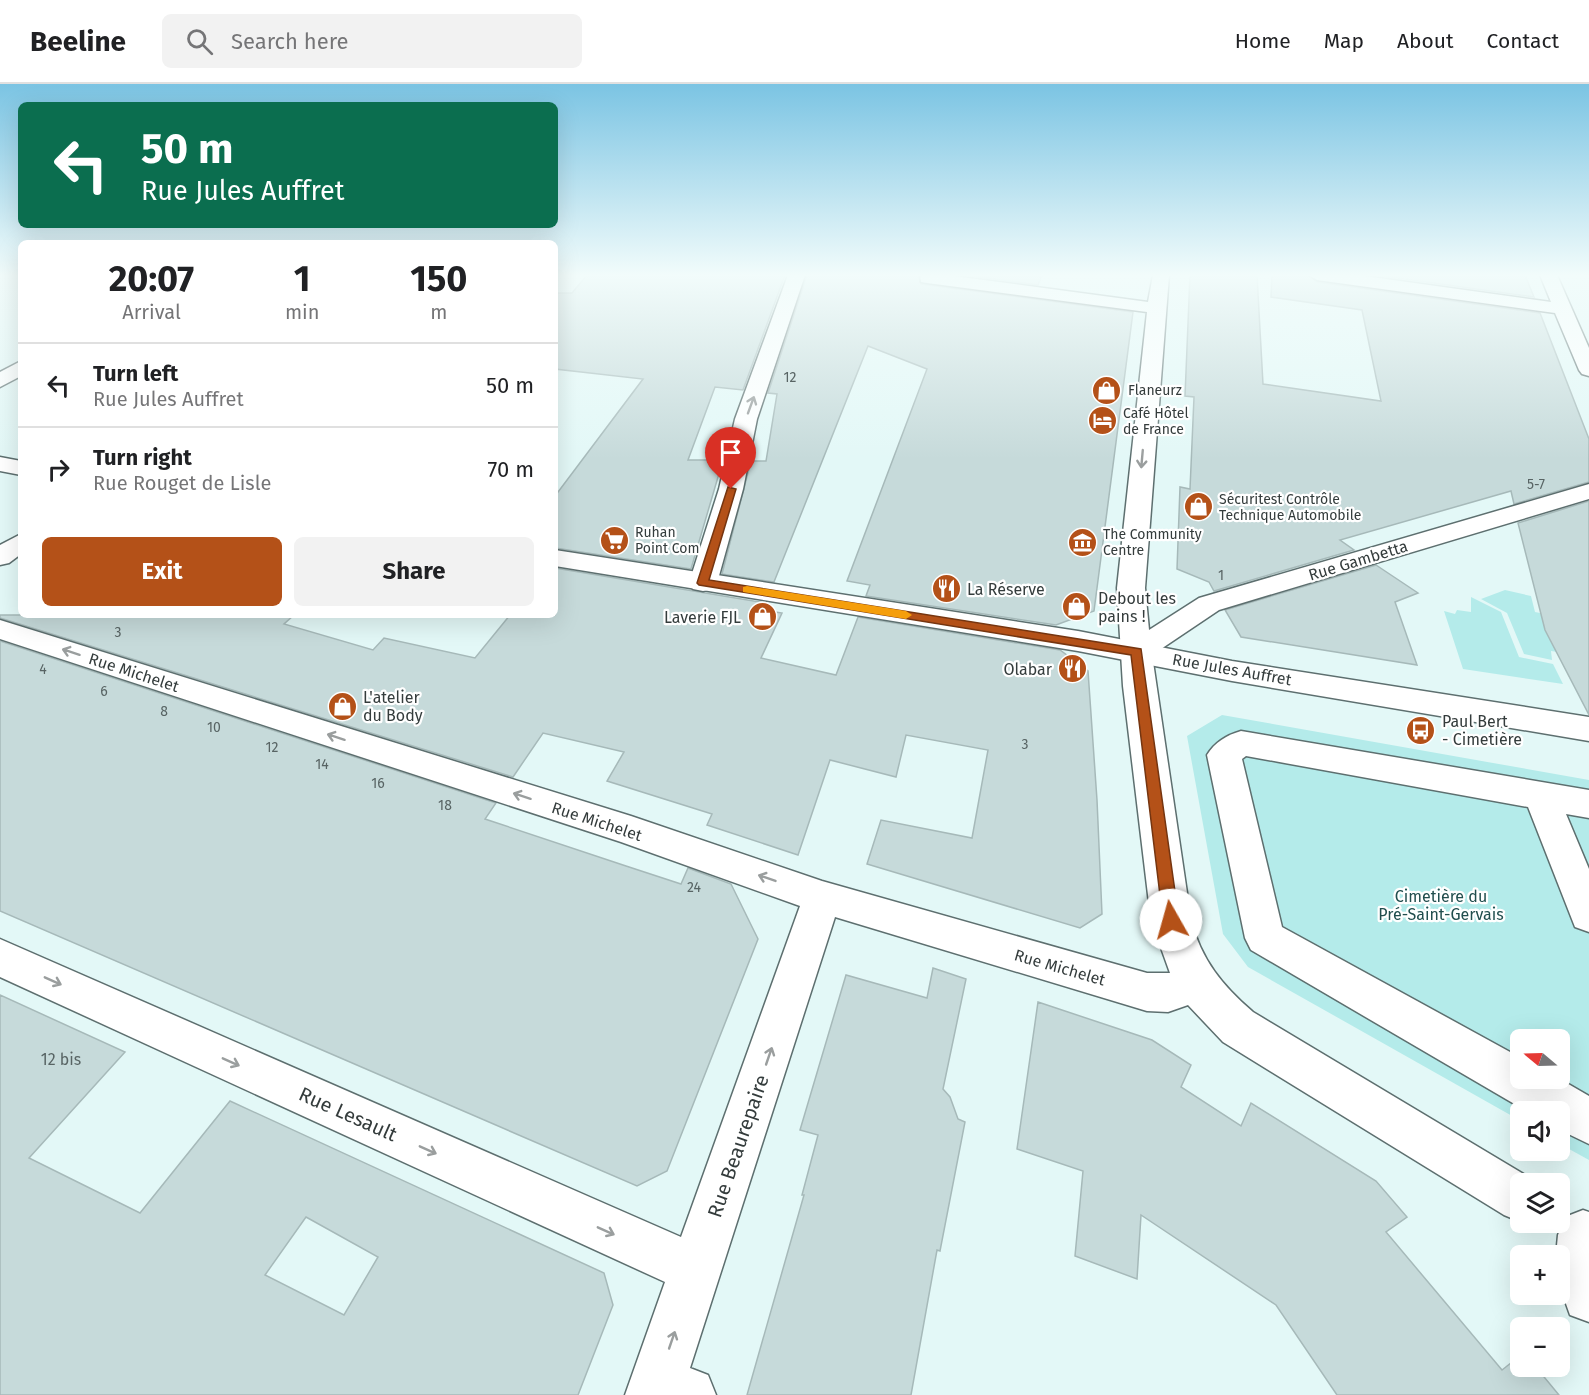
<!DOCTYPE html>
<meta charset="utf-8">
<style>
body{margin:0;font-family:"Fira Sans",sans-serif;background:#f2f2f2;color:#202124;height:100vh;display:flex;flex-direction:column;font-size:22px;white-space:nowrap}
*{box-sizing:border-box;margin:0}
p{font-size:20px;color:#757577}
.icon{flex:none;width:33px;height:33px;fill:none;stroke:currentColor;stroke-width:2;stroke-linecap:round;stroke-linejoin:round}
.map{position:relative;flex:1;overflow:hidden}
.side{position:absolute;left:18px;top:156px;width:540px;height:378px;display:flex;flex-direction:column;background:#fff;border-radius:9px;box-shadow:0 6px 24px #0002}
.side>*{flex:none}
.hud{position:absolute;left:18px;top:18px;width:540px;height:126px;border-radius:9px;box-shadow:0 6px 24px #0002;background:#0b6e4f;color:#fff;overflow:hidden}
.needle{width:39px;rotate:289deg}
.buttons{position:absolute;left:1510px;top:945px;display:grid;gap:12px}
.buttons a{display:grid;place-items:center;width:60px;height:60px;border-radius:9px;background:#fff;box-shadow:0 6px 24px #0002;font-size:30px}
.pin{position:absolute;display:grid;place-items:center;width:51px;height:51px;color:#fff;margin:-62px -26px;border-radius:50% 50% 50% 0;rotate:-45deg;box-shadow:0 0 6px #0007}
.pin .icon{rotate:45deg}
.me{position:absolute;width:66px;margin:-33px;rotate:353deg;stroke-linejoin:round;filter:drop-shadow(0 0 4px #0008)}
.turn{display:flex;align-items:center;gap:21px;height:126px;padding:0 24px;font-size:27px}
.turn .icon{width:78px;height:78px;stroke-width:2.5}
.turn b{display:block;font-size:42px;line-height:51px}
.eta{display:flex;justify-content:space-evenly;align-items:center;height:102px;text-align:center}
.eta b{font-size:36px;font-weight:700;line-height:42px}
.primary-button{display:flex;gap:12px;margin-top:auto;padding:12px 24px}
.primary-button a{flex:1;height:69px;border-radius:9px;background:#b45118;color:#fff;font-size:24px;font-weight:700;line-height:69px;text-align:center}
.primary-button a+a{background:#f2f2f2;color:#202124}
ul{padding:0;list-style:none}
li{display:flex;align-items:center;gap:18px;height:84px;padding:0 24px;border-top:2px solid #e0e0e0}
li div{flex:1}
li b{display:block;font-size:22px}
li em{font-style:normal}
header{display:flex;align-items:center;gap:36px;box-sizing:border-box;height:84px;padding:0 30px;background:#fff;border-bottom:2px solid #e0e0e0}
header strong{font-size:28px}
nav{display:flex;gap:33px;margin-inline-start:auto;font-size:21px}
.search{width:420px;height:54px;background:#f2f2f2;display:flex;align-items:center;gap:15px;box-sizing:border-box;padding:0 21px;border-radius:9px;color:#757577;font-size:22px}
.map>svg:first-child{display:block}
.green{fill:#b4ebea;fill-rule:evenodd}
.building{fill:#c6dada;stroke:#a6b9b9;stroke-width:1.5;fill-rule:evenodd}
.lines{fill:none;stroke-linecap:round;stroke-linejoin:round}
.minor-casing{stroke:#5d6f6f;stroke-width:3}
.major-casing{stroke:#5d6f6f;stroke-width:3}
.minor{fill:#fff;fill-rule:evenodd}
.major{fill:#fff;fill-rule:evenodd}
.oneway{stroke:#9a9e9e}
.route{fill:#b45118;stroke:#753510;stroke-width:1.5}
.slow{fill:#f59e0b}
.labels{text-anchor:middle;stroke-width:4.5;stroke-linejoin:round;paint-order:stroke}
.number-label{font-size:14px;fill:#586464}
.far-poi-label{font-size:14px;fill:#343c3c;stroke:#fff;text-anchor:start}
.street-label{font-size:16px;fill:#343c3c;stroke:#fff}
.poi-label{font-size:16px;fill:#343c3c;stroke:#fff;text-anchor:start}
.park-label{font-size:16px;fill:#214e4e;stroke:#fff}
.near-number-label{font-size:16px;fill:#586464}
.near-street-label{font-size:20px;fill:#343c3c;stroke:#fff}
</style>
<header>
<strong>Beeline</strong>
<div class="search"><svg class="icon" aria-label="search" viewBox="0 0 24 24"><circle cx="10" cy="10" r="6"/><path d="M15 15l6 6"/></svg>Search here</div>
<nav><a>Home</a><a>Map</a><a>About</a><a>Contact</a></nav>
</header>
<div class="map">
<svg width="1589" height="1311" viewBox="0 0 1589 1311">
<rect width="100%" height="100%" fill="#e3f8f7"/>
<!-- green -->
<g class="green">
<polygon points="1505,506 1531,512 1535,528 1555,532 1571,570 1551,567 1552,576 1524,570 1507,529 1481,515"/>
<polygon points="1471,513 1501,528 1519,573 1553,580 1563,600 1463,585 1444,527 1455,530 1457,526 1471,528"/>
<path d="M1222,631L1589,696V1076L1560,1060V1028H1521V1037L1248,883L1223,850L1187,652ZM1521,956H1560V994H1521Z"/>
</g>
<!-- building -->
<g class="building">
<polygon points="587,191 785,191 743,306 715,303 688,376 723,376 691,485 555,464 555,412 643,295 555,285 555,209 572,209"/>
<polygon points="807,191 918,191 921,200 1133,228 1094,527 1056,541 866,512 870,501 847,497 927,285 868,262 774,498 722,490 751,377 766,377 777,310 768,309"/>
<polygon points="966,191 1042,191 1038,201"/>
<polygon points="1190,191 1257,191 1263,300 1381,317 1362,226 1271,213 1272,191 1307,191 1317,198 1540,229 1589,355 1589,398 1514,420 1511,407 1340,456 1354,466 1214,507 1209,498 1177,485 1180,403 1190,405 1194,313 1185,312"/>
<polygon points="1376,191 1525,191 1534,213"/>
<polygon points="1589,417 1589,631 1545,546 1518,439"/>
<polygon points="1376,481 1418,509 1395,518 1417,581 1241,553 1225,526"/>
<polygon points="555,484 766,519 763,526 782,529 761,574 836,591 858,533 1060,566 1088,587 1097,716 1102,830 1080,844 867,780 881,736 972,754 988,666 906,651 896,693 830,676 798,771 707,741 712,730 607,697 624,668 543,649 513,693 0,534 0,531 294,531 284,540 373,566 384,554 475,574 510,531 555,531"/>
<polygon points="0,557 496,719 485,735 626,782 681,800 688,784 731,800 758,855 667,1087 637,1102 0,827"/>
<polygon points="933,884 966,895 943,1005 950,1013 958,1035 965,1038 940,1167 937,1166 911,1311 747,1311 804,1111 802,1111 818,1051 800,1046 846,891 927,914"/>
<path d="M0,911L125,968L29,1074L140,1129L230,1017L604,1189L613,1221L578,1311H0ZM306,1133L378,1173L344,1231L265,1191Z"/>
<polygon points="1038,918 1152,956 1191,981 1181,1003 1241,1042 1251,1019 1376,1097 1407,1133 1386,1148 1502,1286 1521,1271 1521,1282 1535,1282 1559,1311 1337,1311 1276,1221 1141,1131 1137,1195 1075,1172 1083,1087 1017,1065"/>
</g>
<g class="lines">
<defs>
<g id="minor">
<polygon points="788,191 805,191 757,335 743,405 717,499 713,505 703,507 693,505 689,499 719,405 735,335"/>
<path d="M920,191H946L1148,218L1153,191H1169L1145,504L1149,546L1199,514L1589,400V415L1219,526L1152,571L1191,836C1201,876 1223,902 1253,928L1540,1100H1521V1138L1504,1131L1223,958L1188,921L1168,928L1147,927L835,833L690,1284L708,1291L716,1311H625L665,1198L0,893V855L681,1153L800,822L621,758L0,555V536L631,732L822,797L1147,889H1170L1151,836L1123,602L1117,504L1147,228L927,199L921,198Z"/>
<polygon points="1309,191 1357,191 1551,218 1540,191 1557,191 1589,264 1589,292 1582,290 1579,286 1555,229 1317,196"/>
<polygon points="21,277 21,292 0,303 0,288"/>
<polygon points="21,450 21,470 9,479 0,481 0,461"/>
<path d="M1241,647L1589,706V734L1566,730L1589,785V848L1575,843L1528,723L1246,672L1242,675L1282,843L1521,974V994H1558L1589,1012V1060L1560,1046V1028H1528L1251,866L1245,854L1207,671C1215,658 1227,651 1241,647Z"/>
<polygon points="1583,1126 1589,1128 1589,1238 1570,1231 1560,1203 1560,1172 1556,1172 1558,1151 1565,1133"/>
</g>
<g id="major">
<polygon points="0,373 21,377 21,391 0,387"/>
<polygon points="555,466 1078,547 1232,577 1589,633 1589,657 1232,597 1078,567 555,482"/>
</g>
</defs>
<!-- minor casing -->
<use href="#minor" class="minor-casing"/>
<!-- major casing -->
<use href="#major" class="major-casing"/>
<!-- minor -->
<use href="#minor" class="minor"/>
<!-- major -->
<use href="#major" class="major"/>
</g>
<!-- one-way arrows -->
<defs><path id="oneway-shaft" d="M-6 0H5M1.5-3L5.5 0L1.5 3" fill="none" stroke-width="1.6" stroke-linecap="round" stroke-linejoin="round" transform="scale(1.5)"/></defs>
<g class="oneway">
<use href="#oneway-shaft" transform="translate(751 321) rotate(-70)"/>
<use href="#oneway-shaft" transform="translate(1142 375) rotate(95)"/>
<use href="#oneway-shaft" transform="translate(71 568) rotate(-162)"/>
<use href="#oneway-shaft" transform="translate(336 653) rotate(-162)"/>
<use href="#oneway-shaft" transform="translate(522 712) rotate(-162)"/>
<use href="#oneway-shaft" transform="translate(767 794) rotate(-161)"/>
<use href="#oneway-shaft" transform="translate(53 897) rotate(24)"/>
<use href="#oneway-shaft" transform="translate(769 972) rotate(-71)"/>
<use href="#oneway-shaft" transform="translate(231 978) rotate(24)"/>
<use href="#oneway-shaft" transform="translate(428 1066) rotate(24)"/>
<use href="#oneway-shaft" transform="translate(606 1147) rotate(24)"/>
<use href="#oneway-shaft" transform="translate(672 1256) rotate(-71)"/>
</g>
<!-- sky -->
<linearGradient id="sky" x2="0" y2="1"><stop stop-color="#7bc4e3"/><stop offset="0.51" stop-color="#f2fcfb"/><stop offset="1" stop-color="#f2fcfb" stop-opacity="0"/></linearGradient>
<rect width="1589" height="375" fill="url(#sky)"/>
<!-- route -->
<polygon class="route" points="728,403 736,405 709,496 1141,565 1179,836 1176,841 1165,841 1163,836 1131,571 699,501 697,499"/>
<!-- slow -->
<polygon class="slow" points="747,502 906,527 912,531 906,535 743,508 743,503"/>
<!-- icons -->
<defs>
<symbol id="shop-disc" viewBox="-11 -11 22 22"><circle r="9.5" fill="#b45118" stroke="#fff"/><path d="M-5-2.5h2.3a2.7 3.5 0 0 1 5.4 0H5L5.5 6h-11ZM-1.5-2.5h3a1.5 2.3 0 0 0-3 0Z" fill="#fff"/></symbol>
<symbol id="hotel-disc" viewBox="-11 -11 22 22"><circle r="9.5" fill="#b45118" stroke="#fff"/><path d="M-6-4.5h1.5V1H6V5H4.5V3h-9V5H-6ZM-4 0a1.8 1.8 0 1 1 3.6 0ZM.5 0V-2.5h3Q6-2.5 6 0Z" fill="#fff"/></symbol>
<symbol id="supermarket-disc" viewBox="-11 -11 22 22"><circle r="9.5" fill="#b45118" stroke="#fff"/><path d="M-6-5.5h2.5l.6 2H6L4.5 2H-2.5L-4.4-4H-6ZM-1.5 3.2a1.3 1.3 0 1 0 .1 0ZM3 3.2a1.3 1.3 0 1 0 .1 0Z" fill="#fff"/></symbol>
<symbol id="museum-disc" viewBox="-11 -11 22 22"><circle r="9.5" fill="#b45118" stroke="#fff"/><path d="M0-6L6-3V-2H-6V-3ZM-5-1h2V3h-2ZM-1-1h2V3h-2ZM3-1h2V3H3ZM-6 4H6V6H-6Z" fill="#fff"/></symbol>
<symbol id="restaurant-disc" viewBox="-11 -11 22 22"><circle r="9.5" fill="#b45118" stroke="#fff"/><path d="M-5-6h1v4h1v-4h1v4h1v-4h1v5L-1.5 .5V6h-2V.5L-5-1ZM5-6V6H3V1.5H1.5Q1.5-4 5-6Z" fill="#fff"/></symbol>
<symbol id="bus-disc" viewBox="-11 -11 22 22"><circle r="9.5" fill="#b45118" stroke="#fff"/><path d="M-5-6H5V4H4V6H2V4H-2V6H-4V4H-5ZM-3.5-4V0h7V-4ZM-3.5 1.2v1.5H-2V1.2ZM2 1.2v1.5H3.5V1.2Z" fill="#fff"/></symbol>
</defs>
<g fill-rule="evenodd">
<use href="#shop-disc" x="1090" y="290" width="33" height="33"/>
<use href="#hotel-disc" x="1086" y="320" width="33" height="33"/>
<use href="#shop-disc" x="1182" y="406" width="33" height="33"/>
<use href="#supermarket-disc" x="598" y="440" width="33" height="33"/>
<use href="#museum-disc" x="1066" y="442" width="33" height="33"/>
<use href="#restaurant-disc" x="930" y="488" width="33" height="33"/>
<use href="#shop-disc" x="1060" y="506" width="33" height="33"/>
<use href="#shop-disc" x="746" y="516" width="33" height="33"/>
<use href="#restaurant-disc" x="1056" y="568" width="33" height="33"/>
<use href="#shop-disc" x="326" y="606" width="33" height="33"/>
<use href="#bus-disc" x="1404" y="630" width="33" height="33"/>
</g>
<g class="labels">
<!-- number labels -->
<g class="number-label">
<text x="790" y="298">12</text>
<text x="1536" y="405">5-7</text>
<text x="1221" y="496">1</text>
<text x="118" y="553">3</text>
<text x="43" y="590">4</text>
<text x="104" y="612">6</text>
<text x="164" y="632">8</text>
<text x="214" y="648">10</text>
<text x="1025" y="665">3</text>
<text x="272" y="668">12</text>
<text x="322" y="685">14</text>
<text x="378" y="704">16</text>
<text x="445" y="726">18</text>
<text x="694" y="808">24</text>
</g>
<!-- far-poi labels -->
<g class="far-poi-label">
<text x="1128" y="311">Flaneurz</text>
<text x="1123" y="334">Café Hôtel<tspan x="1123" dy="16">de France</tspan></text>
<text x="1219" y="420">Sécuritest Contrôle<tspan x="1219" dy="16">Technique Automobile</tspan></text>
<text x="635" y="453">Ruhan<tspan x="635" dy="16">Point Com</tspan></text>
<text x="1103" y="455">The Community<tspan x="1103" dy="16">Centre</tspan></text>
</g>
<!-- street labels -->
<g class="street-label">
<text transform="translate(1358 476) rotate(-17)" y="6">Rue Gambetta</text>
<text transform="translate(1232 585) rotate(10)" y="6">Rue Jules Auffret</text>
<text transform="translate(134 588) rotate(18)" y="6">Rue Michelet</text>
<text transform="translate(597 737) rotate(18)" y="6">Rue Michelet</text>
<text transform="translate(1060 883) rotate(16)" y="6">Rue Michelet</text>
</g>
<!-- poi labels -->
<g class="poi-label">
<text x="967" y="511">La Réserve</text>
<text x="1098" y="520">Debout les<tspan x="1098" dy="18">pains !</tspan></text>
<text x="741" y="539" text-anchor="end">Laverie FJL</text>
<text x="1052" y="591" text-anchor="end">Olabar</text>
<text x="363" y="619">L'atelier<tspan x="363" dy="18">du Body</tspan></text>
<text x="1442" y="643">Paul Bert<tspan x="1442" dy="18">- Cimetière</tspan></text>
</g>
<!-- park labels -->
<g class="park-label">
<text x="1441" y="818">Cimetière du<tspan x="1441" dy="18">Pré-Saint-Gervais</tspan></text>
</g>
<!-- near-number labels -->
<g class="near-number-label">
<text x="61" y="981">12 bis</text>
</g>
<!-- near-street labels -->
<g class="near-street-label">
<text transform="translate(348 1030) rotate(24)" y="7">Rue Lesault</text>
<text transform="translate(738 1062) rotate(-71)" y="7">Rue Beaurepaire</text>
</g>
</g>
</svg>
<div class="buttons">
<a><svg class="needle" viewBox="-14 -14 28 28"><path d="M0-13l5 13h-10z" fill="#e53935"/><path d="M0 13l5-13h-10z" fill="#757577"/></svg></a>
<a><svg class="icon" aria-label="sound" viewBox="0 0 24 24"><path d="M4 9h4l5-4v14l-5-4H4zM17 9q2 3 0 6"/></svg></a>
<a><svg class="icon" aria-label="layers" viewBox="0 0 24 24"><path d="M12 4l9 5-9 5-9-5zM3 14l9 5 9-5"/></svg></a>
<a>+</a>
<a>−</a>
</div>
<div class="pin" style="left:731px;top:405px;background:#d93025"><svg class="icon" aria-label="arrive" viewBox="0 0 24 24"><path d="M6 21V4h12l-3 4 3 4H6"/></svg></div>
<svg class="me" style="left:1171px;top:836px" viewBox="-20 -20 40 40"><circle r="19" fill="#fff"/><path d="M0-13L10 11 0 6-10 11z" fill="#b45118"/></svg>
<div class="hud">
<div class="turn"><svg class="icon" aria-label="left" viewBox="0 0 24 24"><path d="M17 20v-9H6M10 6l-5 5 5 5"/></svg><div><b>50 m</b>Rue Jules Auffret</div></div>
</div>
<section class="side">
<div class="eta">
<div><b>20:07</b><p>Arrival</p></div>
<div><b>1</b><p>min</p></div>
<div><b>150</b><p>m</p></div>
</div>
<ul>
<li><svg class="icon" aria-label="left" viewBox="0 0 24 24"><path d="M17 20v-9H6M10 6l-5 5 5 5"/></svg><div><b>Turn left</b><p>Rue Jules Auffret</p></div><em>50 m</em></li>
<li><svg class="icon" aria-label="right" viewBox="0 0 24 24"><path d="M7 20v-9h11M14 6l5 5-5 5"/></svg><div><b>Turn right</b><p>Rue Rouget de Lisle</p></div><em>70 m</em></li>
</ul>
<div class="primary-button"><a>Exit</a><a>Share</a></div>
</section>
</div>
